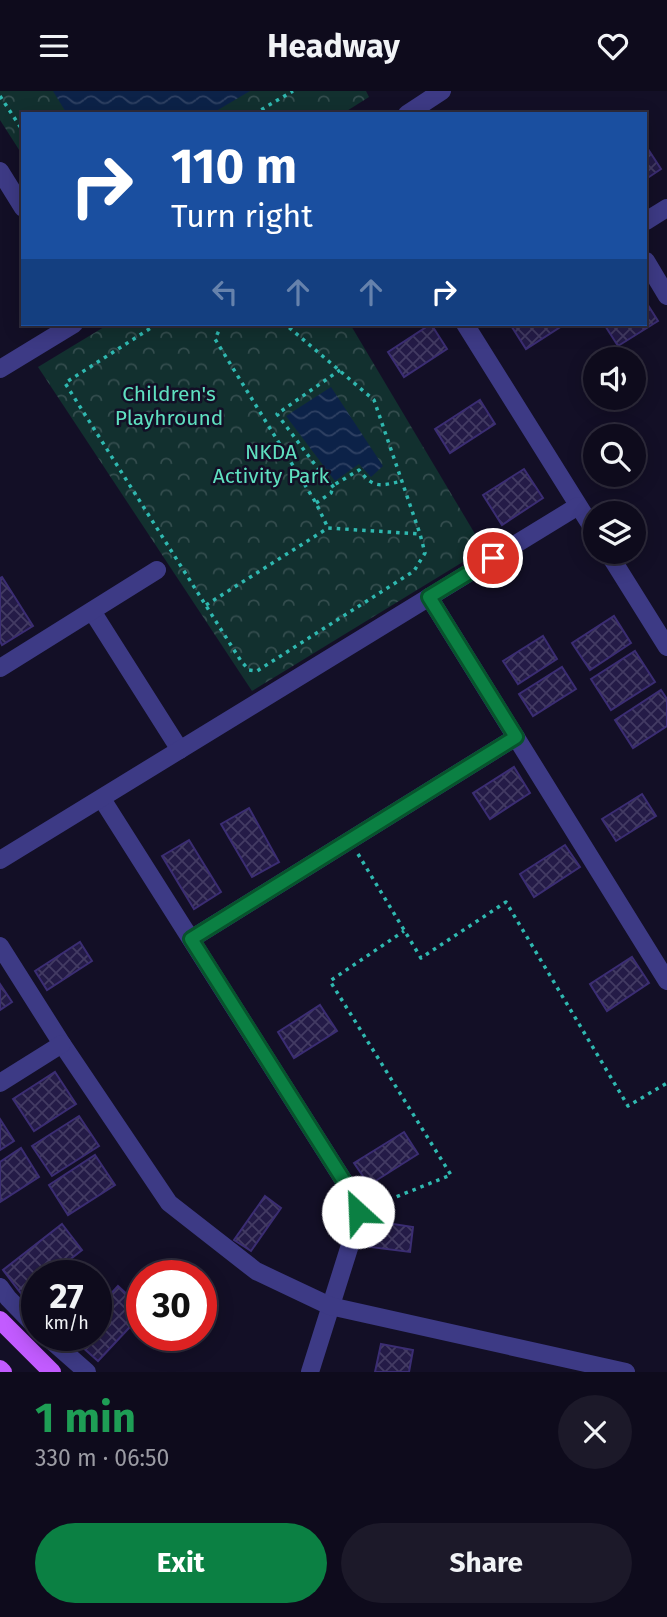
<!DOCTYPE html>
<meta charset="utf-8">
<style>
body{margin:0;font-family:"Fira Sans",sans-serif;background:#1c1929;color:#f1f3f6;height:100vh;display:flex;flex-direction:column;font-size:26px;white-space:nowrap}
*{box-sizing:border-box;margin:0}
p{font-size:23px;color:#9b9ba3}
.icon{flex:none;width:38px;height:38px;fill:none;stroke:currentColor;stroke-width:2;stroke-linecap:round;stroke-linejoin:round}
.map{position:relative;height:1281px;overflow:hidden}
.drawer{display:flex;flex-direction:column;background:#0e0b1c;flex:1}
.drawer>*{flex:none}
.top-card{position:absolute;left:21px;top:21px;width:626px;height:214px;border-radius:0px;box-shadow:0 4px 18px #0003,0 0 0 2px #2e2b3b;background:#1a4fa0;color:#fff;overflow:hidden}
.tools{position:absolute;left:583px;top:256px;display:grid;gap:14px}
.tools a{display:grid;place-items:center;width:63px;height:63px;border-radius:50%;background:#0e0b1c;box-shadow:0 4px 18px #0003,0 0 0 2px #2e2b3b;font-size:35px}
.speed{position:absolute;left:21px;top:1169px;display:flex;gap:14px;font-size:35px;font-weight:700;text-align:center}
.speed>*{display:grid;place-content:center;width:91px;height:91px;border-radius:50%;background:#0e0b1c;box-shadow:0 4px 18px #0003,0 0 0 2px #2e2b3b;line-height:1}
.speed small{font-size:18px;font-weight:400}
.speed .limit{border:10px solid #d22;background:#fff;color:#111}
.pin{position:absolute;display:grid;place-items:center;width:60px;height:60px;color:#fff;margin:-30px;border:4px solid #fff;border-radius:50%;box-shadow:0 2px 7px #0007}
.me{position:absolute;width:77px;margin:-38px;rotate:335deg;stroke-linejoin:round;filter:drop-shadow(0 0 5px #0008)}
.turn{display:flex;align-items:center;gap:24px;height:147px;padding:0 35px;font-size:32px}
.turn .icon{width:91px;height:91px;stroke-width:2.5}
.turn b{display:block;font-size:49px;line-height:60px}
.lanes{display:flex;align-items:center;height:66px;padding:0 35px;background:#0003;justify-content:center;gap:35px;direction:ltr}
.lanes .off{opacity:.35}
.round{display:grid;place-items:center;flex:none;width:74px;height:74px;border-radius:37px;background:#1c1929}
.summary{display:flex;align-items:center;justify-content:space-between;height:119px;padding:0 35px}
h1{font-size:42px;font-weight:700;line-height:52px;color:#1e9e55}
.cta{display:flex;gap:14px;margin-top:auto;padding:14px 35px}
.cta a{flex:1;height:80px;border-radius:42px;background:#0b8043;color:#fff;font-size:28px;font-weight:700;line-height:80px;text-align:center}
.cta a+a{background:#1c1929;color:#f1f3f6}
header{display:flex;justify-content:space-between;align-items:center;height:91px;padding:0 35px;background:#0e0b1c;font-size:32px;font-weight:700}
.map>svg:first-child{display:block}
.forest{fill:url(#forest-crowns)}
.water{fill:url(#water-waves)}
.building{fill:url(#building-cross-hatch);stroke:#3b2d73;stroke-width:2}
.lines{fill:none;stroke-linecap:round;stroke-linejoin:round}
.path{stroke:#2fb8b0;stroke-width:3.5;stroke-dasharray:3.5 5;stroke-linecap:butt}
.minor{stroke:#3d3a85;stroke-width:18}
.major{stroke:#c25bff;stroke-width:18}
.route-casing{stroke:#07532c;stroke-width:18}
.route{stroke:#0b8043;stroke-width:12}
.labels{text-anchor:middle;stroke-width:5;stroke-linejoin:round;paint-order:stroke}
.park-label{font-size:21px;fill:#5fe0c0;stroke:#130f26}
</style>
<header><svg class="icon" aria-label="menu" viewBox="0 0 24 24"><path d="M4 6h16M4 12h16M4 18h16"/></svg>Headway<svg class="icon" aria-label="heart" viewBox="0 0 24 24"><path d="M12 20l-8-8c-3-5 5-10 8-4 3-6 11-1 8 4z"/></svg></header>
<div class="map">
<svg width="667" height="1281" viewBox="0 0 667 1281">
<defs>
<pattern id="forest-crowns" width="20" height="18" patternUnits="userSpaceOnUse" patternTransform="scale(1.75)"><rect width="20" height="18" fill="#12302f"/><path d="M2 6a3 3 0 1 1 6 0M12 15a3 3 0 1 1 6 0" fill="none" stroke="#344d4e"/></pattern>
<pattern id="water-waves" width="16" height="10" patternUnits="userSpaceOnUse" patternTransform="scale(1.75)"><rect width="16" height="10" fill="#0c2248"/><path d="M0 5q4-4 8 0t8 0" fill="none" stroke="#2f4163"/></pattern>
<pattern id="building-cross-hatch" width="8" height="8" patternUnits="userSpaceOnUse" patternTransform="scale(1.75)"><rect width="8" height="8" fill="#241b47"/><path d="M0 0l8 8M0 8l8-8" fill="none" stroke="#433b63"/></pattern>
</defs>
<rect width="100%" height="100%" fill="#130f26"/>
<!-- forest -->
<g class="forest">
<polygon points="0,0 366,0 369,6 342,23 23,23 23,65 0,29"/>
<polygon points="109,233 350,233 484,458 252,600 38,276"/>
</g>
<!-- water -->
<g class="water">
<polygon points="53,0 250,0 211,23 67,23"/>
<polygon points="331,296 383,375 371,386 359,373 335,390 286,325"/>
</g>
<!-- building -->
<g class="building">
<polygon points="646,55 661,78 646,88"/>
<polygon points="646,211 658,230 618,255 604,233 646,233"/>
<polygon points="431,233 447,258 404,286 388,261"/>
<polygon points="510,233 565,233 526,258"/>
<polygon points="480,309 495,333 450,362 435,338"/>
<polygon points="524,378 543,407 502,434 483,404"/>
<polygon points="2,486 33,535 2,554 0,550 0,487"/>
<polygon points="614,525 631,552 590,579 572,552"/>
<polygon points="543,545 557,568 518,593 503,570"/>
<polygon points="635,560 655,591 611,619 591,588"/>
<polygon points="562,576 576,598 533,625 519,603"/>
<polygon points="661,599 667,608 667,635 633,657 615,629"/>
<polygon points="514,676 530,702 490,728 473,702"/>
<polygon points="642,703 656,725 616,750 602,728"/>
<polygon points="249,717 279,771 252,786 221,733"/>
<polygon points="189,749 221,801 194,818 162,765"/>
<polygon points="565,754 580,776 534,806 520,783"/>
<polygon points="80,851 92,870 47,899 35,880"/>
<polygon points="632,866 649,892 607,920 590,893"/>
<polygon points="0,893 12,911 0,919"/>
<polygon points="320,914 337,940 294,967 278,941"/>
<polygon points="55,981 76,1013 34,1040 13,1008"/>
<polygon points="79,1025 99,1055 52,1085 32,1055"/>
<polygon points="0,1028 14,1050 0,1059"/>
<polygon points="404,1041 418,1063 369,1094 354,1072"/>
<polygon points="21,1057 39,1086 0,1111 0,1071"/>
<polygon points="95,1064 115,1094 68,1124 49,1094"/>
<polygon points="265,1105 281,1117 251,1160 234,1149"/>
<polygon points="374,1130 413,1136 410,1161 370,1156"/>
<polygon points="62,1133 82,1159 49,1185 37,1185 37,1194 23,1205 3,1179"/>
<polygon points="118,1195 142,1217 142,1223 98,1270 71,1246 73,1244 96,1244 96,1219"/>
<polygon points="381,1253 413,1259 409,1281 375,1281"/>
</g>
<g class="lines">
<!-- path -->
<g class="path">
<polyline points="0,5 23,40"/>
<polyline points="254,23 293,0"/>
<polyline points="157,233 65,292 241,570 249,579 257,580 414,480 425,462 420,443 374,309 285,233"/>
<polyline points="222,233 215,248 316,412 328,437"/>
<path d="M328,391L334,394L359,379C374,398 380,395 402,390"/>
<polyline points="334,394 330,397 328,391 277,323 340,279"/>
<polyline points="316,412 331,402 333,396"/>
<polyline points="206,514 328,437 420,443"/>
<polyline points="358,763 421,867 506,811 628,1015 667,992"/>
<polyline points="373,1115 451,1084 330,890 404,840"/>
</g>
<!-- minor -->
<g class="minor">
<polyline points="407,23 442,0"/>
<polyline points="0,80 23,117"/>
<polyline points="646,130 667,117"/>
<polyline points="646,170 667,205"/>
<polyline points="465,233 595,441"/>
<polyline points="0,278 74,233"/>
<polyline points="607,460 667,556"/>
<polyline points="429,506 667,890"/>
<polyline points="92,520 180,659"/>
<polyline points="0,577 157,479"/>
<polyline points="102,708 356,1109 358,1121 356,1135 310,1281"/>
<polyline points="0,769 578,415"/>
<polyline points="191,848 516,646"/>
<polyline points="0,855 62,953 169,1112 256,1180 330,1215 626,1281"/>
<polyline points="0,992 62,953"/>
<polyline points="0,1196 8,1207 37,1237"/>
<polyline points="45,1244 87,1281"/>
</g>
<!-- major -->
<g class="major">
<polyline points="0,1229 52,1281"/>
<polyline points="0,1278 3,1281"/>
</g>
</g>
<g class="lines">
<defs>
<polyline id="route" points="358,1121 356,1109 191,848 516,646 429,506 493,467"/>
</defs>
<!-- route casing -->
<use href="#route" class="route-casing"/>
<!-- route -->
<use href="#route" class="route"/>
</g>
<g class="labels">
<!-- park labels -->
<g class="park-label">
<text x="169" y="310">Children's<tspan x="169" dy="24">Playhround</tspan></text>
<text x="271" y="368">NKDA<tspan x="271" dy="24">Activity Park</tspan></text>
</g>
</g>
</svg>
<div class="tools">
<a><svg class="icon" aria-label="sound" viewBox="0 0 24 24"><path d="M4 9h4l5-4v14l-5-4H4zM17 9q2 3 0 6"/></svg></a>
<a><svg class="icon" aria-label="search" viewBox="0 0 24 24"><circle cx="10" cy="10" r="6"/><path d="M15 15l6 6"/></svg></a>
<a><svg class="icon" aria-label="layers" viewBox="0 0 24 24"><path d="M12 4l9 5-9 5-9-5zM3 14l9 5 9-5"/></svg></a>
</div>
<div class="speed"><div>27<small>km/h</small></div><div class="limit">30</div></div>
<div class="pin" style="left:493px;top:467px;background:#d93025"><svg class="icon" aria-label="arrive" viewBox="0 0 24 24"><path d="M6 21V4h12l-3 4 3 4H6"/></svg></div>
<svg class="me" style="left:358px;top:1121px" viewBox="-20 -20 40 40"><circle r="19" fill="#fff"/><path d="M0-13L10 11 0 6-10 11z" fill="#0b8043"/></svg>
<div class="top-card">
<div class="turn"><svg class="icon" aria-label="right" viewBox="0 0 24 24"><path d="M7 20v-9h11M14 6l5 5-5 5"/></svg><div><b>110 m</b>Turn right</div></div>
<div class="lanes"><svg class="icon off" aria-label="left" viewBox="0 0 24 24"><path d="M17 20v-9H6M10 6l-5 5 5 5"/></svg><svg class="icon off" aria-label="ahead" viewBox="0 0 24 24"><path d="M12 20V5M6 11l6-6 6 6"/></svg><svg class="icon off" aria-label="ahead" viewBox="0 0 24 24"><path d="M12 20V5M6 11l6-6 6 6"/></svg><svg class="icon" aria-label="right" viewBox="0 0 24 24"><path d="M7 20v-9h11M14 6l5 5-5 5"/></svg></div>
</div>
</div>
<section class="drawer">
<div class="summary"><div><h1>1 min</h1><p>330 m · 06:50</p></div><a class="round"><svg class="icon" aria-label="close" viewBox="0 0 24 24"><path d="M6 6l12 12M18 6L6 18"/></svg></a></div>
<div class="cta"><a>Exit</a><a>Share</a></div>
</section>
